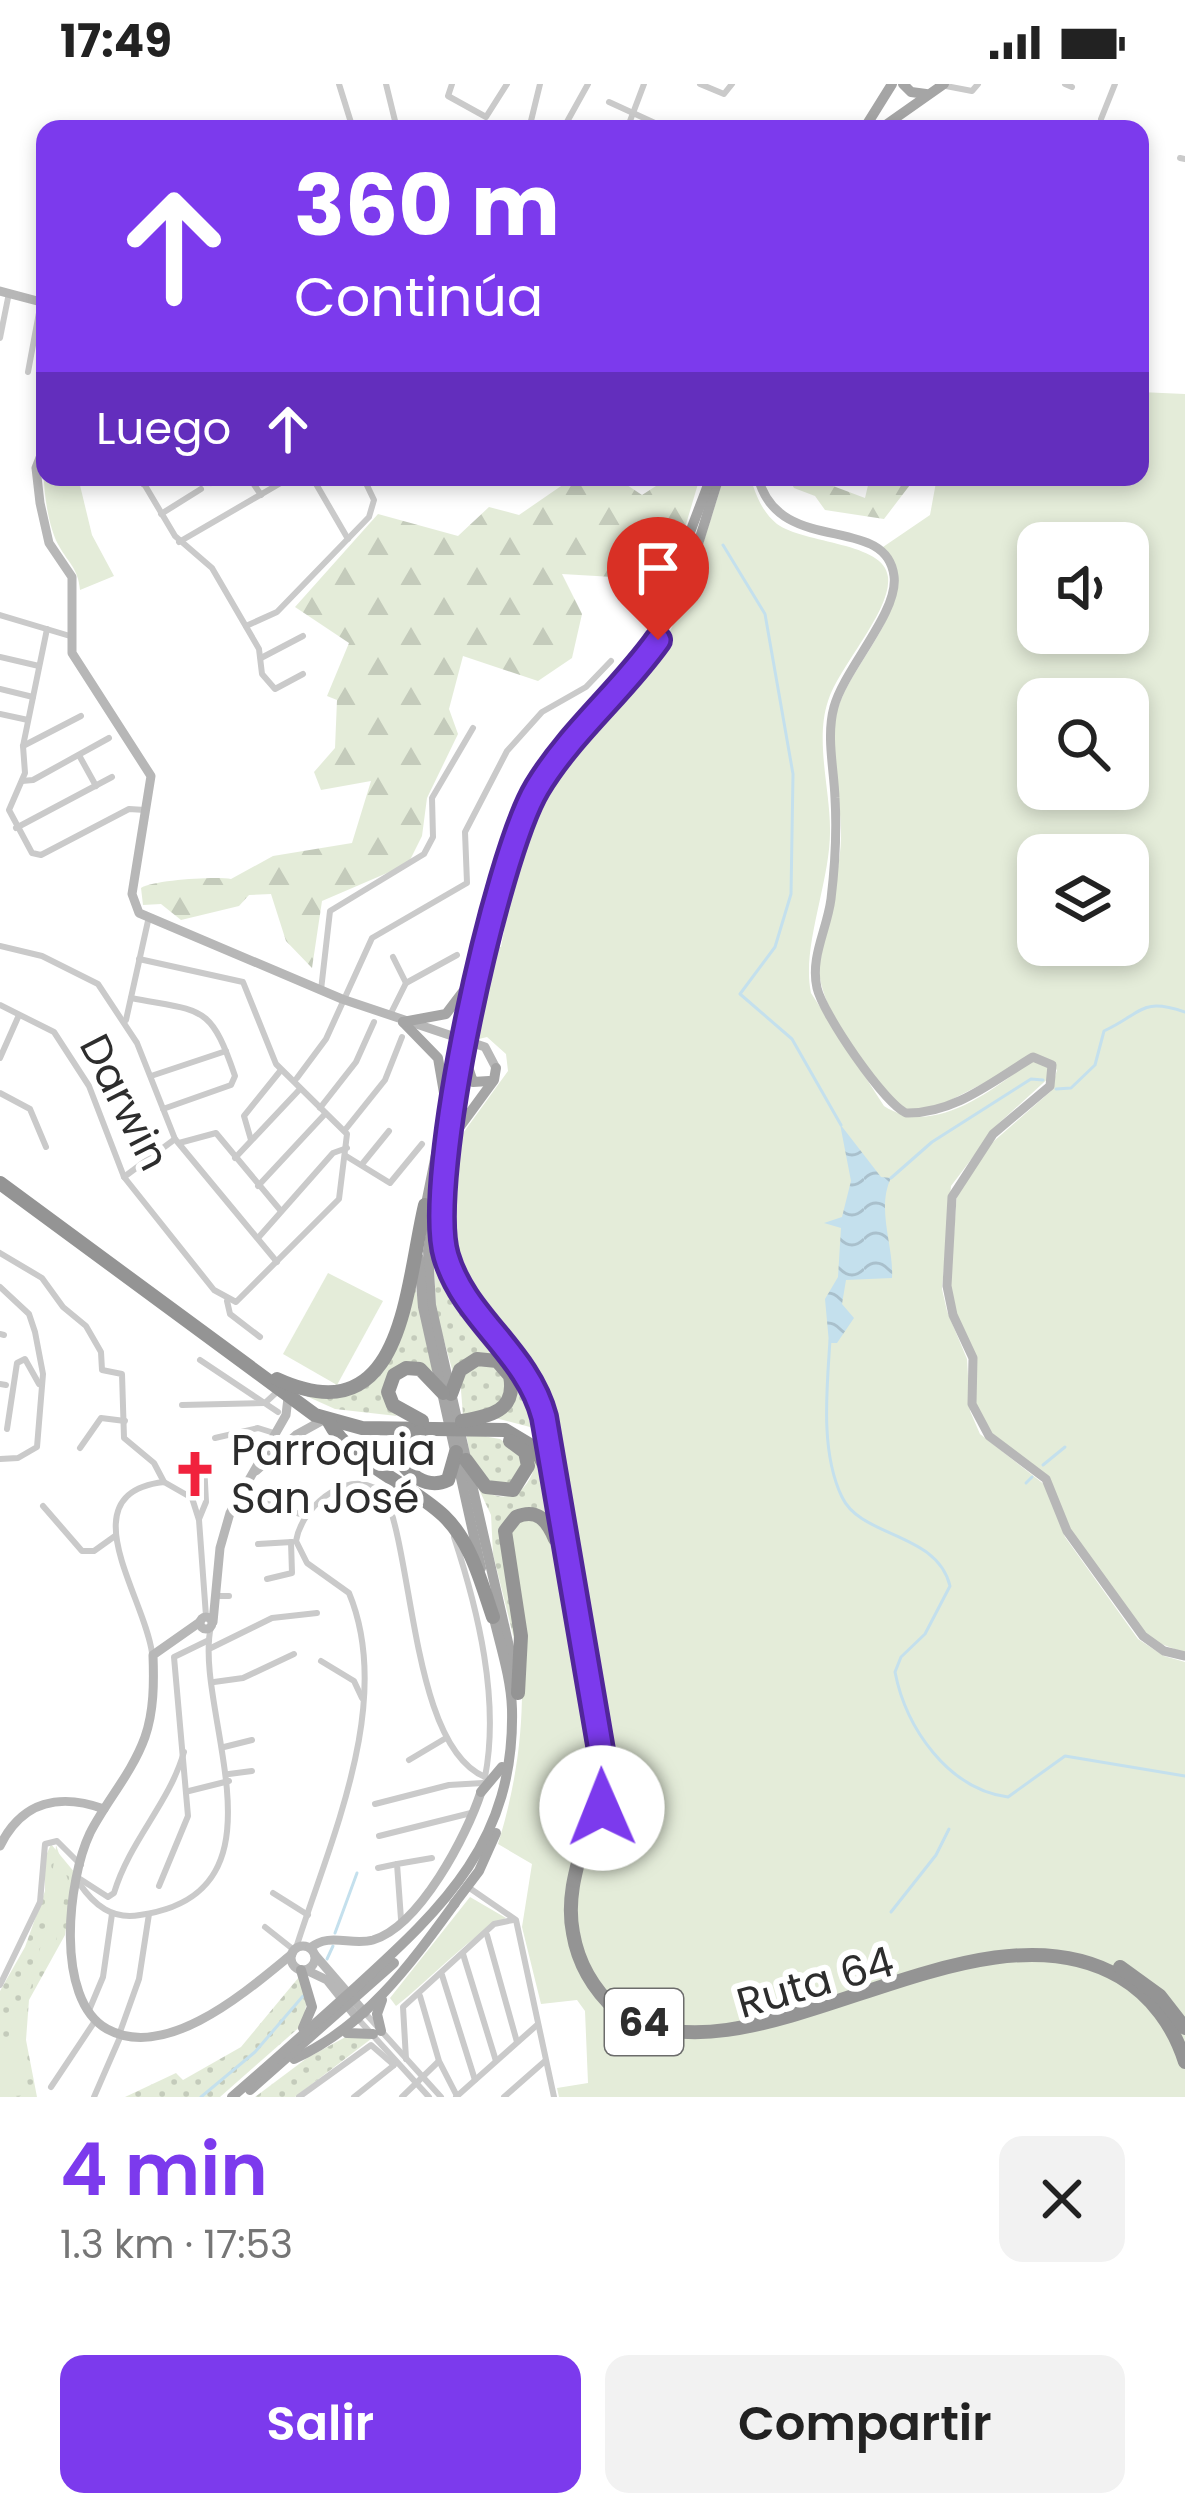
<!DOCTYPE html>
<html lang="es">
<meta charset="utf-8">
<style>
body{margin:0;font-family:Poppins,sans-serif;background:#f2f2f2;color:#222;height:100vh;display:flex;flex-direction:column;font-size:45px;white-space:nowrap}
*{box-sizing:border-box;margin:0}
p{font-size:39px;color:#767676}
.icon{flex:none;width:66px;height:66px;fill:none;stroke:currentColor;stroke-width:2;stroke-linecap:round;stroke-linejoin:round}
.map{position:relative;height:2013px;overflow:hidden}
.sheet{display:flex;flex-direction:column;background:#fff;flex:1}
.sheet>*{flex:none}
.top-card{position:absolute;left:36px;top:36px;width:1113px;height:366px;border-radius:24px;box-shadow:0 6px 18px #0003;background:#7c3aed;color:#fff;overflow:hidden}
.tools{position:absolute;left:1017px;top:438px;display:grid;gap:24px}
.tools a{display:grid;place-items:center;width:132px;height:132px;border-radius:24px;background:#fff;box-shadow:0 6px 18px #0003;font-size:60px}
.pin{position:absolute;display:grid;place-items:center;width:102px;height:102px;color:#fff;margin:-123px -51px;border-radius:50% 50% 50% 0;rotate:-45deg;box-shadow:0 0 12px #0007}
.pin .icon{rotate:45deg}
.me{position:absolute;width:132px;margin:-66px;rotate:359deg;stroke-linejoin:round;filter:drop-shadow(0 0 9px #0008)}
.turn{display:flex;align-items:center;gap:42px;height:252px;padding:0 60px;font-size:54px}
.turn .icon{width:156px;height:156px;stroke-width:2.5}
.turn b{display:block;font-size:84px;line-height:102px}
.then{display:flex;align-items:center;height:114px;padding:0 60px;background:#0003;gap:24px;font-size:45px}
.round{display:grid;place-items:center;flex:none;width:126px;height:126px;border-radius:24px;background:#f2f2f2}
.overview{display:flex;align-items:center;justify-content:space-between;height:204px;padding:0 60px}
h1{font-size:72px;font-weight:600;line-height:90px;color:#7c3aed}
.cta{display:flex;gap:24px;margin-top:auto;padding:24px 60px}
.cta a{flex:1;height:138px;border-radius:24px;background:#7c3aed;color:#fff;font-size:48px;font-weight:600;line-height:138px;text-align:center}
.cta a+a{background:#f2f2f2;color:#222}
.status{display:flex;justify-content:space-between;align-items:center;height:84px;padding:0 60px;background:#fff;direction:ltr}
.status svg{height:33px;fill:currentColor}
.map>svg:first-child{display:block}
.grass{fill:url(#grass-dots)}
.forest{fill:url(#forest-firs)}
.green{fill:#e4ecd9;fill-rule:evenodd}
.water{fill:url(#water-waves)}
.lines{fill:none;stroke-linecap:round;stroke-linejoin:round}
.stream{stroke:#c4e0ed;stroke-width:3}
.street{stroke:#cacaca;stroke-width:6}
.secondary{stroke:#b7b7b7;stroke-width:9}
.primary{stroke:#a5a5a5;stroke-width:10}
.highway{stroke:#949494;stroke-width:14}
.route-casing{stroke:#51269a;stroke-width:30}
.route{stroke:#7c3aed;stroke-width:21}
.labels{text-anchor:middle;stroke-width:12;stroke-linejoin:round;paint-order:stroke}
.shield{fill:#fff;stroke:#6c6c6c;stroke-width:3}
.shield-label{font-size:39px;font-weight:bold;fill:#2d2d2d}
.street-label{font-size:42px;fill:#2d2d2d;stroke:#fff}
.poi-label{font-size:42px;fill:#2d2d2d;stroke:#fff;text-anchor:start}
</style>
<div class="status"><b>17:49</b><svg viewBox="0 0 49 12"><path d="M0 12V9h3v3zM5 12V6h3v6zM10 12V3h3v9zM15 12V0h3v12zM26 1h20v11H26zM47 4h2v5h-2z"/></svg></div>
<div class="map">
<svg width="1185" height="2013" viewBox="0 0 1185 2013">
<defs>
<pattern id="grass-dots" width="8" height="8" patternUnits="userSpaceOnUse" patternTransform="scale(3)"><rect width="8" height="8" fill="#e4ecd9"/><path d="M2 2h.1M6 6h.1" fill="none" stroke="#c4cbbb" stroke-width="1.8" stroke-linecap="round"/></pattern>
<pattern id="forest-firs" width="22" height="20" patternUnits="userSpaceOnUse" patternTransform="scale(3)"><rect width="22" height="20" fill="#e4ecd9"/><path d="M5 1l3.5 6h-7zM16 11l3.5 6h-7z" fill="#c4cbbb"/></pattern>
<pattern id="water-waves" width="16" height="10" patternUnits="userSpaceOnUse" patternTransform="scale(3)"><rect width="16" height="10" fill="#c4e0ed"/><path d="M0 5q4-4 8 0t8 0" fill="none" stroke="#a9c0cc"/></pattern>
</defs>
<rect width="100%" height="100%" fill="#fff"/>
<!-- grass -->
<g class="grass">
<polygon points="433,1149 452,1199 524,1291 546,1358 530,1343 495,1334 515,1308 495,1271 454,1292 436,1228"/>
<path d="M413,1192L433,1287L398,1282L388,1324L397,1332L335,1325L304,1311C389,1329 402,1256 413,1192Z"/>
<polygon points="485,1276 505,1288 507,1310 493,1325 463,1331 460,1294"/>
<polygon points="466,1349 500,1355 524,1372 519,1396 497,1404 472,1382"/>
<path d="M503,1352C543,1363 544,1399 550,1434L537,1426L517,1427L501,1449L517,1567L493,1470L491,1431L477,1401C500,1422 526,1413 534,1384L526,1363Z"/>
<polygon points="51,1760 75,1789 65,1851 29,1916 26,1956 37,2013 0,2013 0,1907 25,1863 45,1807 45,1774"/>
<polygon points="299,1893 307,1916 303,1940 220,2013 125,2013 176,1989 183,1996 241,1963"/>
<polygon points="351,1950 371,1955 295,2013 255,2013 307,1974"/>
</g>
<!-- forest -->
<g class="forest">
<path d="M545,393H615L642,411L670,393H700L682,454L613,493L562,490L582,530L572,574L538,597L463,572L449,625L458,650L427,714L422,752L408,780L322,817L312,884L286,857L271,810L249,811L239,822L181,836L161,820L143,821L141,804C153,796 217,792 231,795L273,772L352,759L371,697L321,706L314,688L335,664L337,616L327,612L349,559L295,523L378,430L458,452L489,423L519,431L564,400Z"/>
<polygon points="788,393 809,393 865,414 870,393 916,393 884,435 825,426 815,412 794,404"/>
</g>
<!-- green -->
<g class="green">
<path d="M1140,308L1185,310V1569L1148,1555L1069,1446L1050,1396L994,1353L976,1320V1274L956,1234L950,1205L957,1108L986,1064L1051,1007L1057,986L1039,971L935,1024L904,1026C873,999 816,922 819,880C822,837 840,797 841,754C842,716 828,672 835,635C847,576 925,523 883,463L930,431L937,393H1140ZM1038,459H1128V549H1038ZM1038,615H1128V705H1038ZM1038,771H1128V861H1038Z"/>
<path d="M45,372V393H78L92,451L114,492L80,506C78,484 69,480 59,462C47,442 41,394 45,372Z"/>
<path d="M724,393H750C756,411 762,428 777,440C804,460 885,458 888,493C892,526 839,582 828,617C815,656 830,705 830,745C831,797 801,862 811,909L884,1022C933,1054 991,1007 1031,977L1047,980L1053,990L998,1040L951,1102L942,1205L947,1227L967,1275L970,1327L980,1350L1045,1401L1065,1453L1138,1555L1164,1572L1185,1578V2013H559L557,2004L588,1999L585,1927L577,1916L541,1920L522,1843L532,1780L498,1760C533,1646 524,1566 507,1452L520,1436L570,1427L545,1317L450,1173L445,1138L461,1052L508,987L506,970L487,953L475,956L493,863H501L521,754L534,726L568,672L659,570L686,514Z"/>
<polygon points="328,1189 383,1217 337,1301 283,1270"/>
<path d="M56,1761L68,1796L56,1858L40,1875L28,1912L23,1967L29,2011L0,2013V1977L48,1842C44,1822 55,1781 56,1761Z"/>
<path d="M470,1813L506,1834C476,1846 425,1900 396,1922L390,1914Z"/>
</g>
<!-- water -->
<path class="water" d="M840,1040L881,1093L891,1094C876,1125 894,1162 892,1194L846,1196L842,1220L854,1234L837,1259H829L825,1215L838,1193L841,1144L824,1139L842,1133L851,1097Z"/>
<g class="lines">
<!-- stream -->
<g class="stream">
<polyline points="723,461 765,530 793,690 791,810 775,863 740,910 792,955 841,1041"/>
<path d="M1056,1005L1071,1004L1095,981L1104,947C1143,929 1140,913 1185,928"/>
<polyline points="891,1094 932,1058 1031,995 1043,996"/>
<path d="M830,1256C827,1304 820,1368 842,1413C861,1454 937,1448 950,1502L925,1550L901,1573L895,1588C906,1644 948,1705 1008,1713L1065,1672L1185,1692"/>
<polyline points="1043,1381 1065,1363"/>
<polyline points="1026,1399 1032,1393"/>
<polyline points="891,1828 936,1771 949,1745"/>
<polyline points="335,1849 357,1789"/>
<polyline points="327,1875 333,1862"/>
<polyline points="201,2013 255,1968 303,1912"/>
</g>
<!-- street -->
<g class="street">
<polyline points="339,0 353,45"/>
<polyline points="386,0 397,45"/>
<polyline points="452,0 448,12 486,33 507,0"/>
<polyline points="700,0 724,10 732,0"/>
<polyline points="1065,0 1072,3"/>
<polyline points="946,2 972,7 978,0"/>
<polyline points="609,18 668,45"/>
<polyline points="1101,35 1115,0"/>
<polyline points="529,45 540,0"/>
<polyline points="563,45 588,0"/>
<polyline points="627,45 644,0"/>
<polyline points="712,45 713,43"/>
<polyline points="1180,74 1185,75"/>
<polyline points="0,254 9,209"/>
<polyline points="28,288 41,218"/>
<polyline points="140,393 175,452 212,484 259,565 262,590 275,605 303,590"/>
<polyline points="249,393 261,411"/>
<polyline points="312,393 348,455"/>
<polyline points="211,399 220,393"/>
<polyline points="143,400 155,393"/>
<polyline points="161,430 201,405"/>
<polyline points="179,458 291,393"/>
<polyline points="0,531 70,552"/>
<polyline points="246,542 277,528 369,433 374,416 363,393"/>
<polyline points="47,545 23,662 25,689 9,726 32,769 41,771 129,725 145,726"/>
<polyline points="0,573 39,582"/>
<polyline points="261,574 303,552"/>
<polyline points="0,605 33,613"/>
<polyline points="0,630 28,636"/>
<polyline points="23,662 81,632"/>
<polyline points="80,673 96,702"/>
<polyline points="22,697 33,696 109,654"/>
<polyline points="16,744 112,693"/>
<polyline points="0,862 42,872 98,900 137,959 175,1055 277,1178"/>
<polyline points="393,873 406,899"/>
<polyline points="321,906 330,827 424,770 433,753 432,714 473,644"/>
<path d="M131,914C203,928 210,919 235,992L231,1001L163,1025"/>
<polyline points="0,921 54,948 89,1002 124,1093 214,1206 236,1218 339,1115 347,1050 276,980 243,898 139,875"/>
<polyline points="391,929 406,899 457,871"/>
<polyline points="126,936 148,837"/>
<polyline points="0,974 19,931"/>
<polyline points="151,992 226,967"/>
<polyline points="297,994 326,955 372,854 467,799 465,748 507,667 542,628 586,603 611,577"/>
<polyline points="0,1009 30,1025 46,1063"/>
<polyline points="320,1024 356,978 374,938"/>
<polyline points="345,1046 385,996 402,953"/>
<polyline points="251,1056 244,1032 281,986"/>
<polyline points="179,1059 216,1049 281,1127"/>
<polyline points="346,1072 390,1099 422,1060"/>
<polyline points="235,1074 300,1005"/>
<polyline points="363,1079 389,1047"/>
<polyline points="124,1093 175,1055"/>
<polyline points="258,1102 325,1030"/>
<polyline points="258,1154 333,1069 347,1064"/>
<polyline points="0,1169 42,1194 63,1223 86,1242 101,1268 102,1286 122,1290 124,1354 154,1379 164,1398"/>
<polyline points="0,1203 29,1230 35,1248 43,1290 37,1363 18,1374 0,1375"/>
<polyline points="227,1217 230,1230 260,1253"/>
<polyline points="0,1250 4,1251"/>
<polyline points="200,1276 278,1328"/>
<polyline points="0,1300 6,1301"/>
<polyline points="182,1321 265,1319 278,1307"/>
<polyline points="7,1345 17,1279 25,1275 39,1300"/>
<polyline points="215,1354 258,1344 274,1349"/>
<polyline points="80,1364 101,1334 125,1337"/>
<polyline points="256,1416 306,1432"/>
<polyline points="43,1422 82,1467 94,1467 115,1452"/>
<polyline points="199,1435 206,1418 204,1380"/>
<path d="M454,1453C478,1526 500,1616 485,1693"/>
<polyline points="258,1460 292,1458"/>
<polyline points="267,1495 292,1489 291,1458"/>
<polyline points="215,1512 229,1512"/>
<polyline points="211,1564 272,1534 317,1529"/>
<path d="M152,1569C145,1513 67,1409 164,1398L192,1414L199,1436L206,1532"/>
<polyline points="321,1577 354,1597 362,1614"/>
<polyline points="214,1598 243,1594 294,1570"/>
<polyline points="224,1663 252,1656"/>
<polyline points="409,1676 446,1654"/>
<polyline points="229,1690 252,1687"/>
<polyline points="189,1707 229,1697"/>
<polyline points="375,1720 449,1701 483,1699"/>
<polyline points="379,1752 471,1729"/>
<polyline points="378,1784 397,1780"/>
<path d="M80,1795L108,1813L114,1809C130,1756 169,1720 184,1668"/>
<path d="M79,1799C94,1821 112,1836 140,1831C297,1809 192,1626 211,1542"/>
<polyline points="159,1802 188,1732 174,1573 209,1556"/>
<polyline points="468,1803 516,1836 554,2013"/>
<polyline points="273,1809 308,1831"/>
<polyline points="401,1835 397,1780 432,1774"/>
<polyline points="265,1843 294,1866"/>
<polyline points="487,1851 517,1958"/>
<path d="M296,1864C329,1759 395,1619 349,1509L307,1479L296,1457C302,1420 355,1378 386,1413C414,1480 413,1663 485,1693"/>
<polyline points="463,1870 496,1977"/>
<polyline points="442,1891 475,1996"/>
<polyline points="0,1901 40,1818 45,1760 57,1757 81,1781"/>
<polyline points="420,1912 439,1977 457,2012"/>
<polyline points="90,1924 103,1893 112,1830"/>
<polyline points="365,1929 441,2013"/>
<polyline points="358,1935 429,2013"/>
<polyline points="120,1948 139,1895 149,1830"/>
<polyline points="406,1975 403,1923 494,1840 513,1836"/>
<polyline points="51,2003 95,1937"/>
<polyline points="94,2013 121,1951"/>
<polyline points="299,2013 371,1961 394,1981"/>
<polyline points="354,2013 393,1982"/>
<polyline points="402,2013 438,1978"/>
<polyline points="456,2013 537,1941"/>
<polyline points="504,2013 545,1977"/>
</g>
<!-- secondary -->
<g class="secondary">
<polyline points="0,207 45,219"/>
<polyline points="45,361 36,384 40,419 49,459 72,493 72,569 151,692 132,810 139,829 342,915 485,963 496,984"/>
<path d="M758,393C778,474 886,428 894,492C899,528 844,585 834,623C826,652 834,685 835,714C837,748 835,782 831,815C827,846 810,873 817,904C823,930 884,1019 906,1029C955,1030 994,996 1033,973L1052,981L1050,1002L993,1050L952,1113L947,1202L953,1231L973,1274L972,1320L989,1352L1046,1395L1067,1447L1143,1552L1164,1567L1185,1572"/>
<polyline points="256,1387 296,1351 325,1335"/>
<circle cx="206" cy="1539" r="6"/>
<path d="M200,1538L153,1571C154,1599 154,1627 145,1653C132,1689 107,1716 90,1749C68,1795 54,1915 107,1945C167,1978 248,1906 292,1870"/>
<polyline points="213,1538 220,1464 230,1429 286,1331 288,1314"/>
<path d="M0,1762C22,1717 60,1709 104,1725"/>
<circle cx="303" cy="1874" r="12"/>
<path d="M310,1864C329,1848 351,1862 373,1856C420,1842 467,1751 481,1708"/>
<polyline points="315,1871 365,1929"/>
<polyline points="306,1886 327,1896 358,1935"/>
</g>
<!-- primary -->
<g class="primary">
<polyline points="903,0 911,8 926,10"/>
<polyline points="864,45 892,0"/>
<polyline points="880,45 944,0"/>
<polyline points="403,938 438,974 444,1009"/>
<polyline points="403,938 446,930 465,905"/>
<path d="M465,966C485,881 492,786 535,708C566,651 622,612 657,557C687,508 701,447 719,393"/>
<polyline points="464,971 473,998 489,997"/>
<polyline points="450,1056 494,996 496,984"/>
<polyline points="441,1084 460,991"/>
<polyline points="438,1102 428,1167 431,1221 515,1589"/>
<polyline points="425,1125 478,862 516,730 543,681 651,551 711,393"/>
<polyline points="419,1174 423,1223 481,1484"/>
<polyline points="481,1708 502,1683"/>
<polyline points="454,1820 479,1787 496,1749"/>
<polyline points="301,1886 312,1923 303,1944"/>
<polyline points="381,1947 377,1930 382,1916"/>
<polyline points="347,1949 373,1950"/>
<path d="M294,1975C366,1942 409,1882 455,1819"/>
<polyline points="250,2006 394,1879"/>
<path d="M232,2013C274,1977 315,1940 356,1903C445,1822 515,1756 512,1625C511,1592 499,1558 492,1526"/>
</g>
<!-- highway -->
<g class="highway">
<polyline points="442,1081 441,1154 449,1182 528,1290 541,1322 554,1385"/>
<path d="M0,1099L315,1331L362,1344L505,1346L535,1364L549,1390L597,1689C596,1744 562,1794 573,1849C578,1879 594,1906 617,1927C746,2013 972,1805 1120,1893C1152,1912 1174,1943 1185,1978"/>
<path d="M277,1295C404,1353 405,1205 425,1121"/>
<path d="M451,1310L460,1286L477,1275L497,1277L510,1292C517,1327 490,1332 462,1337"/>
<path d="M328,1336C349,1378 411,1400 444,1432C471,1458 481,1498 493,1533"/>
<polyline points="422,1337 393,1321 388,1308 394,1291 406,1284 420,1285 443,1309"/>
<path d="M419,1348L403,1357L398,1370C405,1390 427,1406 448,1396L456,1368"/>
<polyline points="466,1376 486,1403 513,1406 528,1382 525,1368 510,1357"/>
<path d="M518,1609L521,1552L505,1447L516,1433C537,1424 547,1436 555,1455"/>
<polyline points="1120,1883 1160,1912 1185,1944"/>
</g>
</g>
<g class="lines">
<defs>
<path id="route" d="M602,1724L603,1678L544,1333C527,1268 464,1234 446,1172C424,1098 496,772 537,704C570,649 621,608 658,556"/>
</defs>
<!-- route casing -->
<use href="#route" class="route-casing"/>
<!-- route -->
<use href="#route" class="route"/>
</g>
<!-- icons -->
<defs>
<symbol id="church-bare" viewBox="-9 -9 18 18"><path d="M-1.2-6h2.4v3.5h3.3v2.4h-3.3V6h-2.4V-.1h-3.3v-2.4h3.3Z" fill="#f1223d" stroke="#fff" stroke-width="2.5" paint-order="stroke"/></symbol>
</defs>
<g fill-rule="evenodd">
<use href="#church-bare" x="162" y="1357" width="66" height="66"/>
</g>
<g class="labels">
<!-- shield labels -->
<rect class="shield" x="605" y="1905" width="78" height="66" rx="9"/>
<g class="shield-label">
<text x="644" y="1952">64</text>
</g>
<!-- street labels -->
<g class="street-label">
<text transform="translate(125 1018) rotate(63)" y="15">Darwin</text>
<text transform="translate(815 1898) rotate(-16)" y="15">Ruta 64</text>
</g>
<!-- poi labels -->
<g class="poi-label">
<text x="231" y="1381">Parroquia<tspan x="231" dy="48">San José</tspan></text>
</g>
</g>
</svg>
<div class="tools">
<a><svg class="icon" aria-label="sound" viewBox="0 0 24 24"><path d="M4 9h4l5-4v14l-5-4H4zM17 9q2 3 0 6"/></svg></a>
<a><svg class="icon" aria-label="search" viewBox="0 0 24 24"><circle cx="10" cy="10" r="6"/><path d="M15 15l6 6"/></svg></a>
<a><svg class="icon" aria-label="layers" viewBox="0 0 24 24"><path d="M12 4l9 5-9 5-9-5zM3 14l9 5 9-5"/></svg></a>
</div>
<div class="pin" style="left:658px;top:556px;background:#d93025"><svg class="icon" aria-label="arrive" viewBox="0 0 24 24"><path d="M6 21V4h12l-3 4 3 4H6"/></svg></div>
<svg class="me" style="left:602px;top:1724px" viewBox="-20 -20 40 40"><circle r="19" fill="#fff"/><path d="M0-13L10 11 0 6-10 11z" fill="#7c3aed"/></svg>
<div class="top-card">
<div class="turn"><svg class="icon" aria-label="ahead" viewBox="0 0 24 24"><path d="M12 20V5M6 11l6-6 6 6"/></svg><div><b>360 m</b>Continúa</div></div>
<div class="then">Luego<svg class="icon" aria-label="ahead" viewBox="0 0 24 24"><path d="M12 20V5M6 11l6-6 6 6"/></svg></div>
</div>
</div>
<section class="sheet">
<div class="overview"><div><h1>4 min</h1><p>1.3 km · 17:53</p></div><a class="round"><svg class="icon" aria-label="close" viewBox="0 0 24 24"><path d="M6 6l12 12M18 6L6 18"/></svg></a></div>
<div class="cta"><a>Salir</a><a>Compartir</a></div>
</section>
